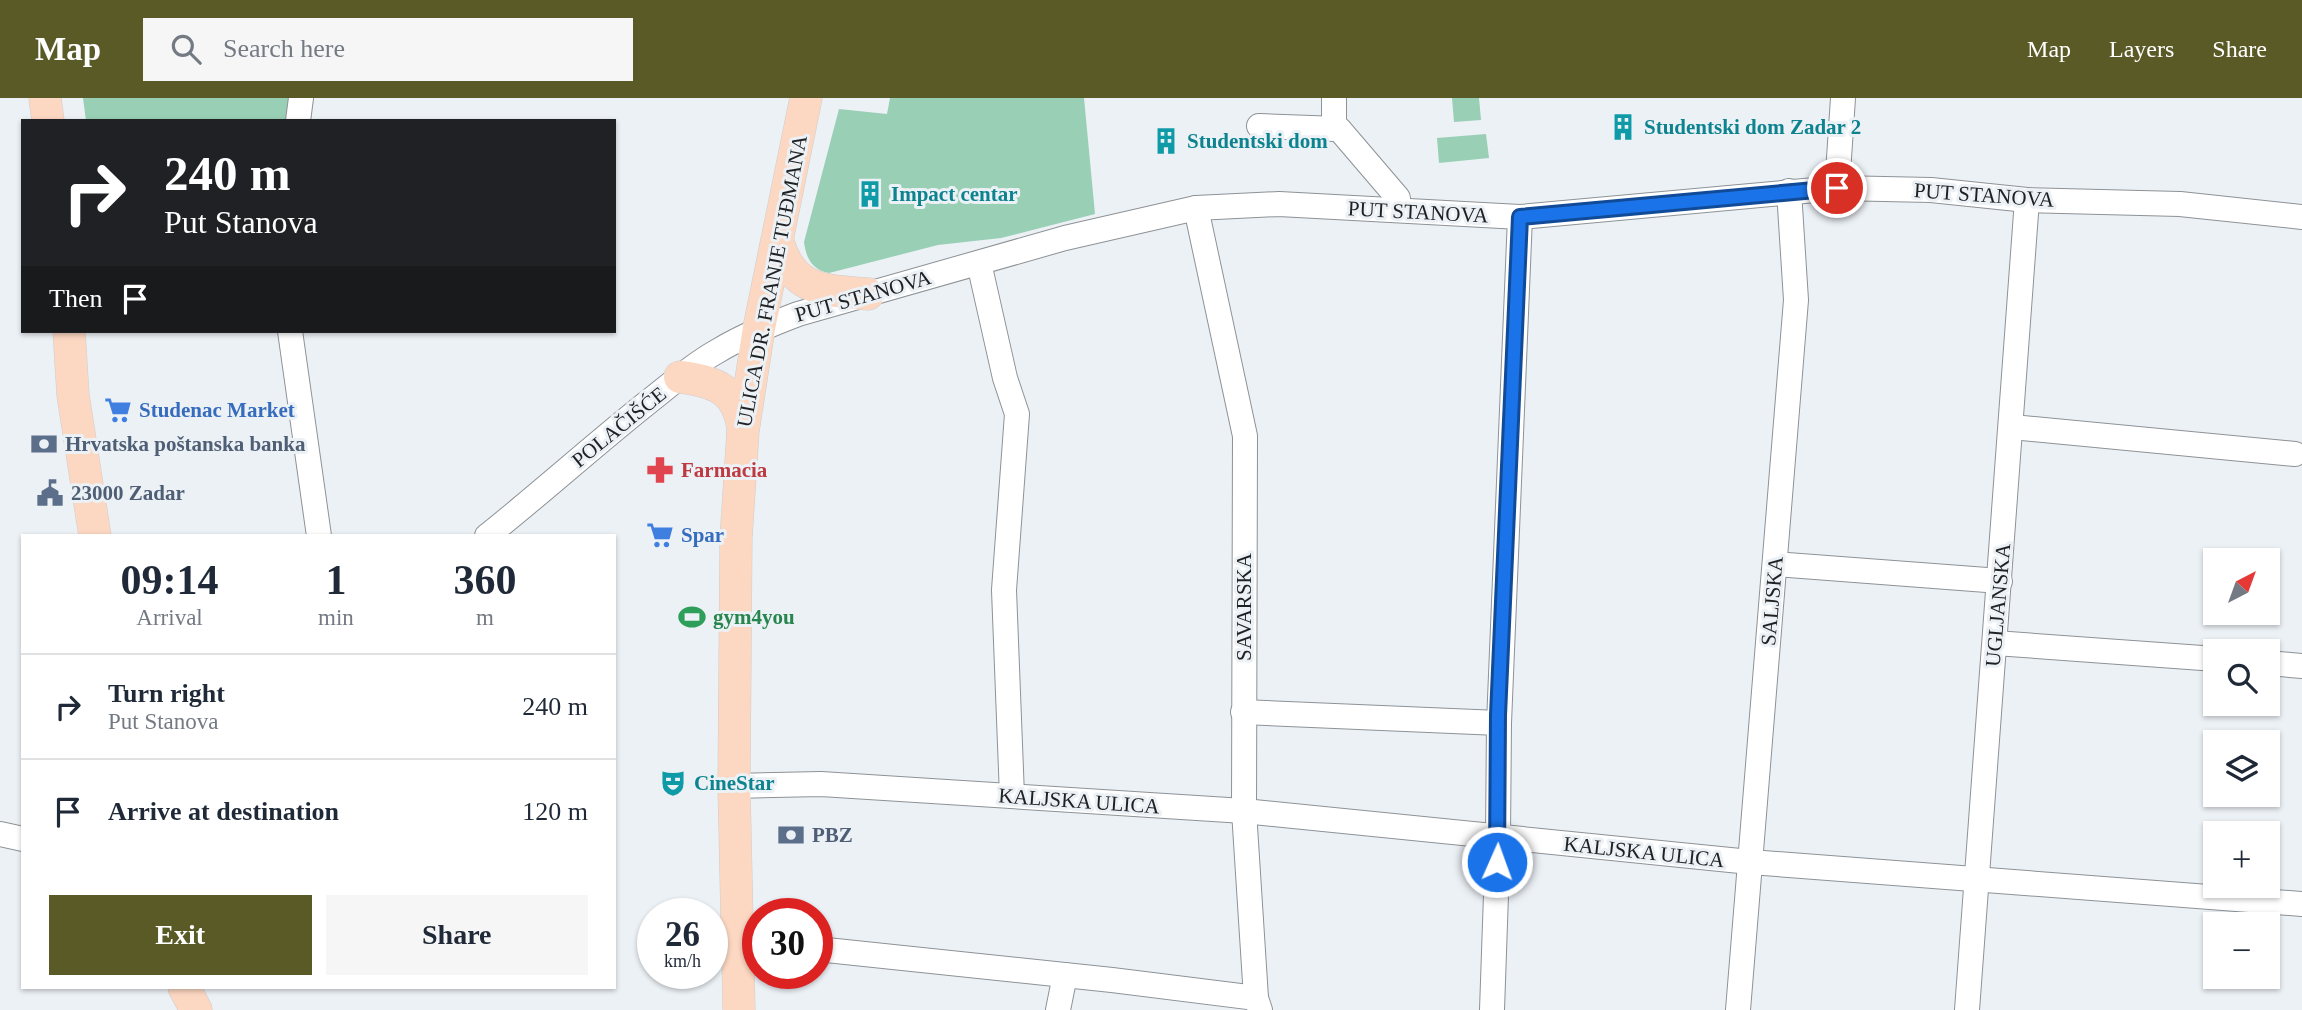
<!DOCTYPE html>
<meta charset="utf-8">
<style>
body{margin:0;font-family:"Times New Roman",serif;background:#f6f6f7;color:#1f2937;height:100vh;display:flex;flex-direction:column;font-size:26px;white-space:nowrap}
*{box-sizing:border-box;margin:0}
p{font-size:23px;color:#747a83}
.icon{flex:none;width:38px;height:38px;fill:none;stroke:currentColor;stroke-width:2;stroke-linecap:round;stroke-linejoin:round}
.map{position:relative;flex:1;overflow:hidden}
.side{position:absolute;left:21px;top:436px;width:595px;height:455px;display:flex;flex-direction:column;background:#fff;border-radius:0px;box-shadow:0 2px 5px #0004}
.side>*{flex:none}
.banner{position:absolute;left:21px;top:21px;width:595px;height:214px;border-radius:0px;box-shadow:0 2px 5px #0004;background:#202124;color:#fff;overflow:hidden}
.needle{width:46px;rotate:41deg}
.controls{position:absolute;left:2203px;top:450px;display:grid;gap:14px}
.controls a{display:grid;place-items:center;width:77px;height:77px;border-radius:0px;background:#fff;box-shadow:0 2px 5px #0004;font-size:35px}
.speed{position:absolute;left:637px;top:800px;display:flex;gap:14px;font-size:35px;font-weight:700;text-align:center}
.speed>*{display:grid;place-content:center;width:91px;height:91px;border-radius:50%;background:#fff;box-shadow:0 2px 5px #0004;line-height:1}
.speed small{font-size:18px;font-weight:400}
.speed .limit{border:10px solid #d22;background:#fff;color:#111}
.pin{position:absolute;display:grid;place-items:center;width:60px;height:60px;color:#fff;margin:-30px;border:4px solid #fff;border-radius:50%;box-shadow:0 2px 7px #0007}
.me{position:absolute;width:77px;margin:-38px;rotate:2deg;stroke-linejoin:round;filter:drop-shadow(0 0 5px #0008)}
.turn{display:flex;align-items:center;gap:24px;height:147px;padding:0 28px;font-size:32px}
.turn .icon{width:91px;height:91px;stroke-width:2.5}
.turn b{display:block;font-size:49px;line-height:60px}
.then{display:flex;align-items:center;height:66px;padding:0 28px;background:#0003;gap:14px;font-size:26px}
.eta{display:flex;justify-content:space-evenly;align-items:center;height:119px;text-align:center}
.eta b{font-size:42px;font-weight:700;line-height:49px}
.primary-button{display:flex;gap:14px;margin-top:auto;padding:14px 28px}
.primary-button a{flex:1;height:80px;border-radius:0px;background:#5a5a27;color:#fff;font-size:28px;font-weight:700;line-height:80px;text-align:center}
.primary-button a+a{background:#f6f6f7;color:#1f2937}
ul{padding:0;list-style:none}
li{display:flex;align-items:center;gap:21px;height:105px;padding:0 28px;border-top:2px solid #e0e1e3}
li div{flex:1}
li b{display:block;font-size:26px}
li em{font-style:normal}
header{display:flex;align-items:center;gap:42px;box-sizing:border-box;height:98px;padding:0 35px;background:#5a5a27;color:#fff}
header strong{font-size:33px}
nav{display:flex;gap:38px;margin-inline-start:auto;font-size:24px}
.search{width:490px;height:63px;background:#f6f6f7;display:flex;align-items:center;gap:18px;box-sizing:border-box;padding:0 24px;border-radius:0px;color:#747a83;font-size:26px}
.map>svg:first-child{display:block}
.green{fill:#99cfb5}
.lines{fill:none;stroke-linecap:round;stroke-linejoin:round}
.minor-casing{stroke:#8d9296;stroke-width:26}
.major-casing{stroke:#cecece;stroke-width:33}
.minor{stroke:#fff;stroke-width:24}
.major{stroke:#fcd7c2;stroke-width:32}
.route-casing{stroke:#114b97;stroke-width:18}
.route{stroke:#1a73e8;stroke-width:12}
.labels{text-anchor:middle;stroke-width:6;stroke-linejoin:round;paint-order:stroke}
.culture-label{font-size:21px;font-weight:bold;fill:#0d838f;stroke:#ecf1f6;text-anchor:start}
.street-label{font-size:21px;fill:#1f2022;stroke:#ecf1f6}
.shop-label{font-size:21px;font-weight:bold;fill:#366cbe;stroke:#ecf1f6;text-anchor:start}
.service-label{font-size:21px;font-weight:bold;fill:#4e5e75;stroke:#ecf1f6;text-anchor:start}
.health-label{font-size:21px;font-weight:bold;fill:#be3a42;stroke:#ecf1f6;text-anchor:start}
.leisure-label{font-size:21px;font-weight:bold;fill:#27864d;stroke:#ecf1f6;text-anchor:start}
</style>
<header>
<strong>Map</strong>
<div class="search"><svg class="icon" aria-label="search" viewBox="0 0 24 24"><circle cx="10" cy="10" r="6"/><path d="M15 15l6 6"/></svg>Search here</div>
<nav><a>Map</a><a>Layers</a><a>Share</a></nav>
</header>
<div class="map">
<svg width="2302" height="912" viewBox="0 0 2302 912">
<rect width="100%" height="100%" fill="#ecf1f6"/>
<!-- green -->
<g class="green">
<polygon points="83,0 290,0 287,23 86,23"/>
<path d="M890,0H1084L1095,116L1001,140L938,147L829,175C812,172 806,160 804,144L839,11L887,16Z"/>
<polygon points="1452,0 1479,0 1481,22 1454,24"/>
<polygon points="1486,36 1489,60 1439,65 1437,40"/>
</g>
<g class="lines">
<defs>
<g id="minor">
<polyline points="298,23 301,0"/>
<polyline points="1259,28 1339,31 1398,100"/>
<polyline points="1334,31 1334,0"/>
<polyline points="1837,90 1843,0"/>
<polyline points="1196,110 1245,338 1244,713 1256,900 1260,912"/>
<polyline points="979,165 1005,280 1017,316 1004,492 1012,698"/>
<polyline points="290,233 319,438"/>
<polyline points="2012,329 2295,356"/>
<path d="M487,438C541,395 593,348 647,305C669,288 691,268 716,254C742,238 769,227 798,216L1065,140L1196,110L1279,106L1520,119L1837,90L1931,92L2027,102L2180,106L2302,119"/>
<polyline points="1775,466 2000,483"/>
<polyline points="1995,545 2216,561"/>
<polyline points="2268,565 2302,568"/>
<polyline points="1243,614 1499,625 1520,119"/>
<polyline points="734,688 821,686 1244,713 1750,764 2302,806"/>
<polyline points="0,736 23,741"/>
<polyline points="817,851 1112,882 1256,900"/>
<polyline points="1058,912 1065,877"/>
<polyline points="1492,912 1498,739 1499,625"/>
<polyline points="1738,912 1796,202 1789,93"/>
<polyline points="1967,912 2027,102"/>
</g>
<g id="major">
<polyline points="45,0 48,23"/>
<path d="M778,144C793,194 823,192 868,196"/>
<polyline points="69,233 73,297 95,438"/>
<path d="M680,279C715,283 738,292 743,331"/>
<polyline points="184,889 196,912"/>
<polyline points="739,912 734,688 736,440 743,333 759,230 806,0"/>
</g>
</defs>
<!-- minor casing -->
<use href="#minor" class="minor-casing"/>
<!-- major casing -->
<use href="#major" class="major-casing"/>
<!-- minor -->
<use href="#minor" class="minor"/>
<!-- major -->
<use href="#major" class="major"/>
</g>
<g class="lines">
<defs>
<polyline id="route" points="1497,764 1498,617 1520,119 1837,90"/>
</defs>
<!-- route casing -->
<use href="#route" class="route-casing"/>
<!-- route -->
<use href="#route" class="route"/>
</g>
<!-- icons -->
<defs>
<symbol id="building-bare" viewBox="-9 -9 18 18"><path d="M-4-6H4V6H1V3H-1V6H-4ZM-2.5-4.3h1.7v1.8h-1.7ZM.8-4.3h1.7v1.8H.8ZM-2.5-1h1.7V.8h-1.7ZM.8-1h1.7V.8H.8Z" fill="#0f9aa8" stroke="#ecf1f6" stroke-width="2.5" paint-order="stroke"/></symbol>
<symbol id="supermarket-bare" viewBox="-9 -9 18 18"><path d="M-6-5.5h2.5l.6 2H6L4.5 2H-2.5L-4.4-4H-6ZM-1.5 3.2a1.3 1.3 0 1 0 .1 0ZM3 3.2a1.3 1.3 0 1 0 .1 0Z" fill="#3f7fe0" stroke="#ecf1f6" stroke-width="2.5" paint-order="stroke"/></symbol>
<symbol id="bank-bare" viewBox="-9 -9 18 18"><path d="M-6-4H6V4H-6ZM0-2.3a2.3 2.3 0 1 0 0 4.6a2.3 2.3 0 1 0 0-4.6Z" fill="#5c6f8a" stroke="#ecf1f6" stroke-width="2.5" paint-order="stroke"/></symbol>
<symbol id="pharmacy-bare" viewBox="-9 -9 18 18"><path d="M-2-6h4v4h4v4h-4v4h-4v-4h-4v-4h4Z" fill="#e0444e" stroke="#ecf1f6" stroke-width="2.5" paint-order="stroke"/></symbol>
<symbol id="civic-bare" viewBox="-9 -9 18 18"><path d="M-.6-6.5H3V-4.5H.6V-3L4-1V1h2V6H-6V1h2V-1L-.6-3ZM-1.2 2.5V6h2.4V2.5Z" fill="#5c6f8a" stroke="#ecf1f6" stroke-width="2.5" paint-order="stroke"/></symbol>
<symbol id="stadium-bare" viewBox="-9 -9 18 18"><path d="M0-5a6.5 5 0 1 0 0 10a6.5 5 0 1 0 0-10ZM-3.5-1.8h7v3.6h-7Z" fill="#2e9e5b" stroke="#ecf1f6" stroke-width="2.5" paint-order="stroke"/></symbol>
<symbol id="theatre-bare" viewBox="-9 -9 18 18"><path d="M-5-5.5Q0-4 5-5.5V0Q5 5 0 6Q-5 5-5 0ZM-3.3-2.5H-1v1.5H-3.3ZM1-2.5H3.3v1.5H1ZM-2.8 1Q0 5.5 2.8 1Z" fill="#0f9aa8" stroke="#ecf1f6" stroke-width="2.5" paint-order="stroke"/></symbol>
</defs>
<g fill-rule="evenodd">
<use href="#building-bare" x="1604" y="10" width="38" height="38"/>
<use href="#building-bare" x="1147" y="24" width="38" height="38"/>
<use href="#building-bare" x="851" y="77" width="38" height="38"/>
<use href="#supermarket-bare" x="99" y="293" width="38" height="38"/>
<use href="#bank-bare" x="25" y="327" width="38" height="38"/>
<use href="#pharmacy-bare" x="641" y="353" width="38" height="38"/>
<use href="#civic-bare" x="31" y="376" width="38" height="38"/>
<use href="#supermarket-bare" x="641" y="418" width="38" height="38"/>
<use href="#stadium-bare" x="673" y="500" width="38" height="38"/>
<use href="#theatre-bare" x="654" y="666" width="38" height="38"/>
<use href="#bank-bare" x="772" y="718" width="38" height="38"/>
</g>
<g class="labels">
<!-- culture labels -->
<g class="culture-label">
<text x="1644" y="36">Studentski dom Zadar 2</text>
<text x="1187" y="50">Studentski dom</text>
<text x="891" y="103">Impact centar</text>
<text x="694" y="692">CineStar</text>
</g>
<!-- street labels -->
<g class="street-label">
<text transform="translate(1984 97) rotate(4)" y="7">PUT STANOVA</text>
<text transform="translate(1418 114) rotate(3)" y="7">PUT STANOVA</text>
<text transform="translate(772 183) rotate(-79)" y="7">ULICA DR. FRANJE TUĐMANA</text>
<text transform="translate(863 198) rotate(-16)" y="7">PUT STANOVA</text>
<text transform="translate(619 329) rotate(-39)" y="7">POLAČIŠĆE</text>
<text transform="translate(1772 503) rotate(-85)" y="7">SALJSKA</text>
<text transform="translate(1998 507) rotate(-85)" y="7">UGLJANSKA</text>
<text transform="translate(1244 509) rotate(-90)" y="7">SAVARSKA</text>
<text transform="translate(1079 703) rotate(4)" y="7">KALJSKA ULICA</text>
<text transform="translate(1644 754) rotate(6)" y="7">KALJSKA ULICA</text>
</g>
<!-- shop labels -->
<g class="shop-label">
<text x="139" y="319">Studenac Market</text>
<text x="681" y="444">Spar</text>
</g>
<!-- service labels -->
<g class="service-label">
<text x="65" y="353">Hrvatska poštanska banka</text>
<text x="71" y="402">23000 Zadar</text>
<text x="812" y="744">PBZ</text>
</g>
<!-- health labels -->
<g class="health-label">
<text x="681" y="379">Farmacia</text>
</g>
<!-- leisure labels -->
<g class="leisure-label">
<text x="713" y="526">gym4you</text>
</g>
</g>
</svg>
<div class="controls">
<a><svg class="needle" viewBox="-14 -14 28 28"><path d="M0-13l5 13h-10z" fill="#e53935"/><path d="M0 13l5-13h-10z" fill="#747a83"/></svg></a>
<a><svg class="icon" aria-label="search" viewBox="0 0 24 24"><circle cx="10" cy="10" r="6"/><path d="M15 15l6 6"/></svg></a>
<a><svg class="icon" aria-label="layers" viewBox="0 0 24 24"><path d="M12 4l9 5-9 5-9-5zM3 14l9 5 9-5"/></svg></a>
<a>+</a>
<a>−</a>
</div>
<div class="speed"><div>26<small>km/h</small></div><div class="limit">30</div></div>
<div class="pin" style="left:1837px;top:90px;background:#d93025"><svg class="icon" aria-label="arrive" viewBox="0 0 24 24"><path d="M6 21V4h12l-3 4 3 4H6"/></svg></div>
<svg class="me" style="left:1497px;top:764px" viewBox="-20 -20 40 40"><circle r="17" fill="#1a73e8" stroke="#fff" stroke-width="3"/><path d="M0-11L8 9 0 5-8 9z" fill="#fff"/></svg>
<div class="banner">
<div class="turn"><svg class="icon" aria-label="right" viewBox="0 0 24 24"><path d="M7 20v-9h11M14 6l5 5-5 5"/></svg><div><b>240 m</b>Put Stanova</div></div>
<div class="then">Then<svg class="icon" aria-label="arrive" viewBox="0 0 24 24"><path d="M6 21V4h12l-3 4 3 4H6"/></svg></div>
</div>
<section class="side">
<div class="eta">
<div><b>09:14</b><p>Arrival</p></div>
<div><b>1</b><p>min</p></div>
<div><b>360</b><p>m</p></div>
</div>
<ul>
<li><svg class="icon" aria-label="right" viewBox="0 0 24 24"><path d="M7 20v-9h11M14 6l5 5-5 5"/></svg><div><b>Turn right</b><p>Put Stanova</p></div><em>240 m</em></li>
<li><svg class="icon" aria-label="arrive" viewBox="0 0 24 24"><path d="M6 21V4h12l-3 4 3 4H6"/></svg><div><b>Arrive at destination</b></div><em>120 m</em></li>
</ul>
<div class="primary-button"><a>Exit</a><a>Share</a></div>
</section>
</div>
